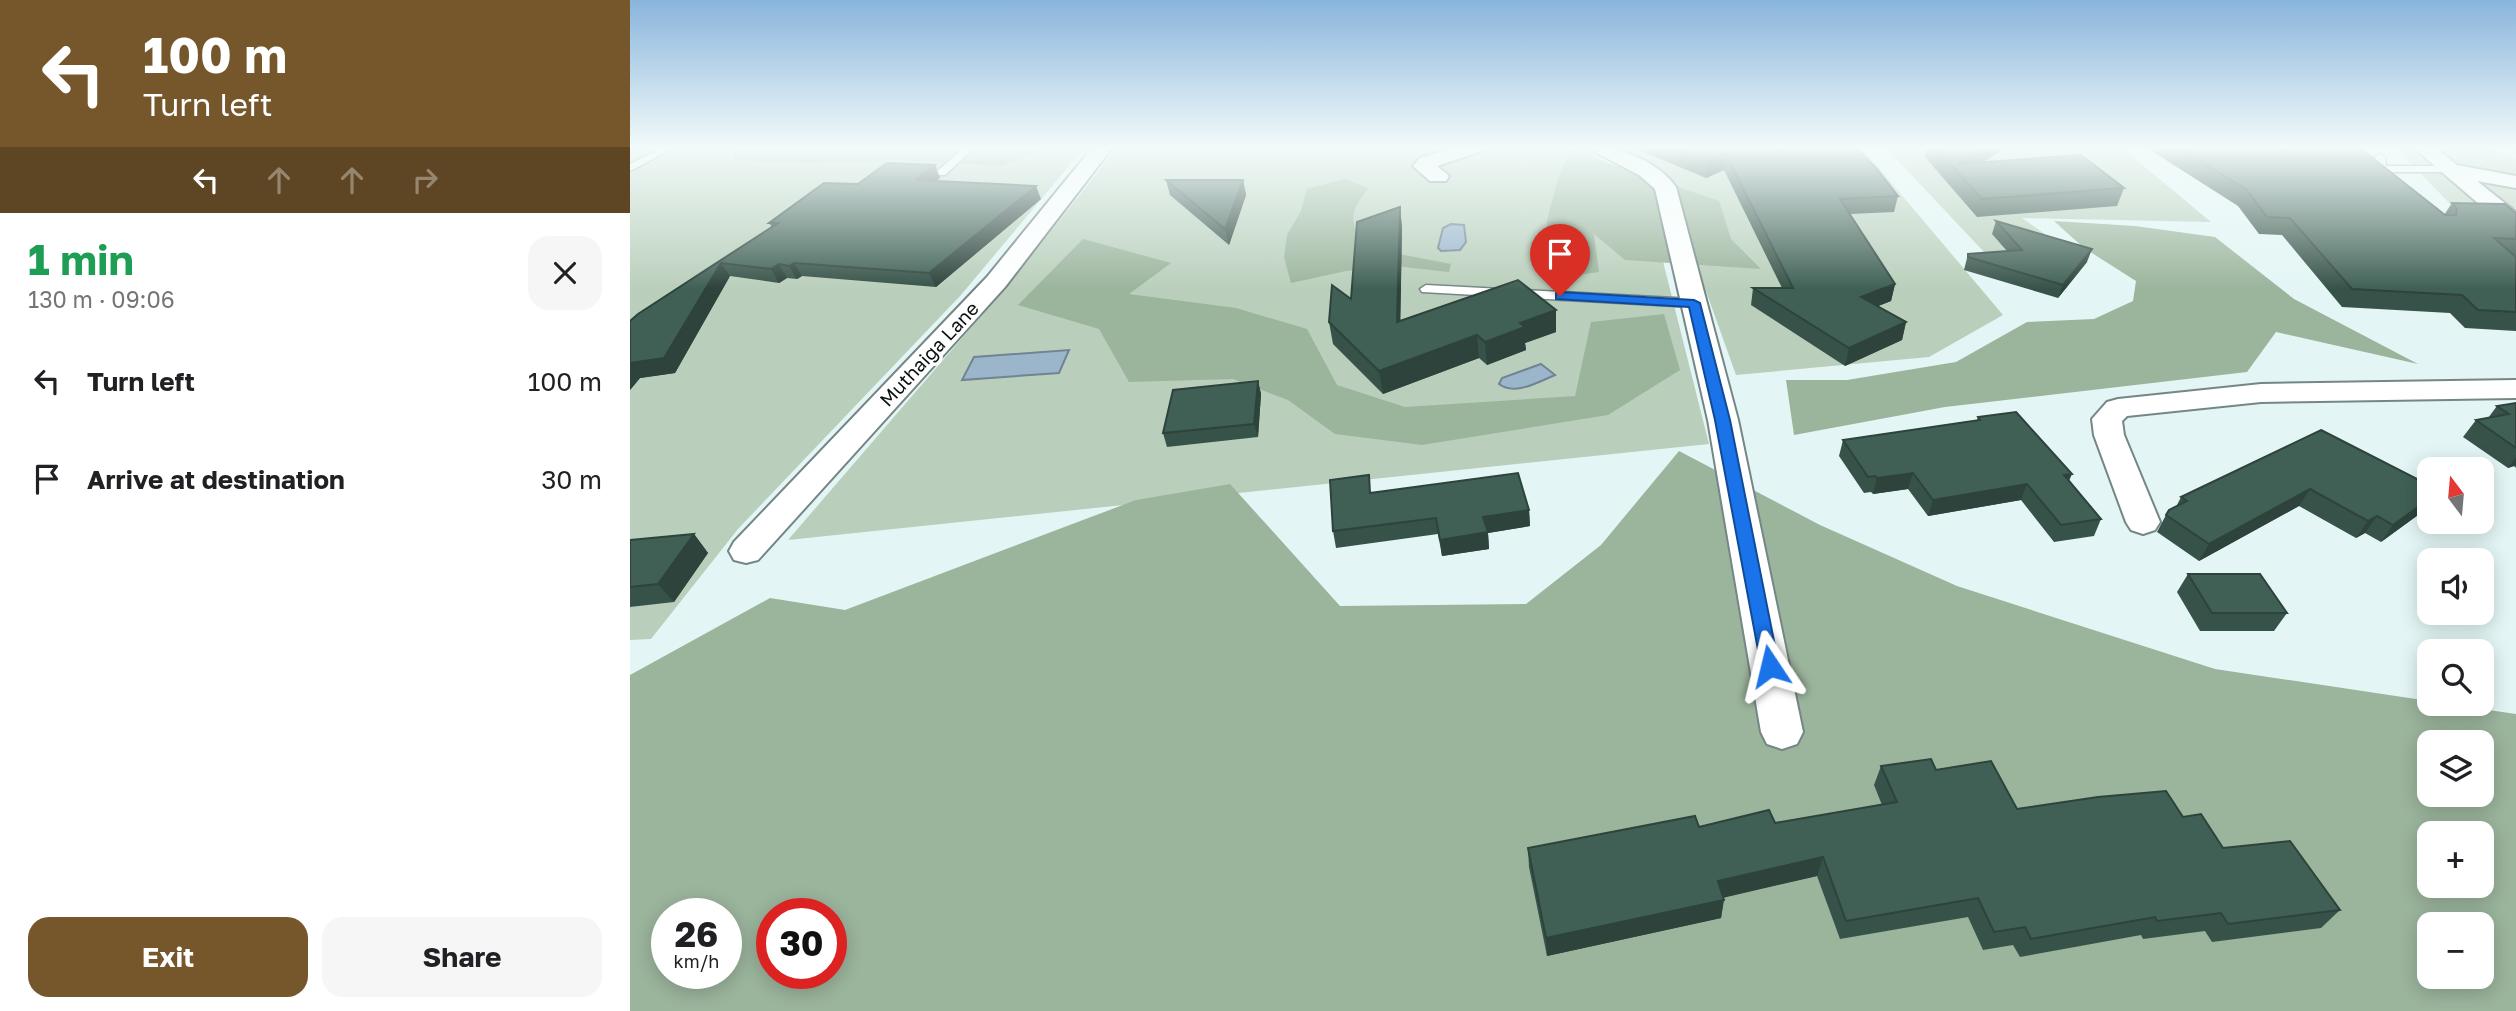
<!DOCTYPE html>
<meta charset="utf-8">
<style>
body{margin:0;font-family:"Golos Text",sans-serif;background:#f6f6f6;color:#202124;height:100vh;display:flex;flex-direction:column;font-size:26px;white-space:nowrap}
*{box-sizing:border-box;margin:0}
p{font-size:23px;color:#757577}
.icon{flex:none;width:38px;height:38px;fill:none;stroke:currentColor;stroke-width:2;stroke-linecap:round;stroke-linejoin:round}
.map{position:relative;flex:1;overflow:hidden}
.details{display:flex;flex-direction:column;background:#fff;width:630px}
.details>*{flex:none}
.top-card{background:#76572c;color:#fff;overflow:hidden}
.needle{width:46px;rotate:344deg}
.tools{position:absolute;left:1787px;top:457px;display:grid;gap:14px}
.tools a{display:grid;place-items:center;width:77px;height:77px;border-radius:14px;background:#fff;box-shadow:0 4px 18px #0003;font-size:35px}
.speed{position:absolute;left:21px;top:898px;display:flex;gap:14px;font-size:35px;font-weight:700;text-align:center}
.speed>*{display:grid;place-content:center;width:91px;height:91px;border-radius:50%;background:#fff;box-shadow:0 4px 18px #0003;line-height:1}
.speed small{font-size:18px;font-weight:400}
.speed .limit{border:10px solid #d22;background:#fff;color:#111}
.pin{position:absolute;display:grid;place-items:center;width:60px;height:60px;color:#fff;margin:-72px -30px;border-radius:50% 50% 50% 0;rotate:-45deg;box-shadow:0 0 7px #0007}
.pin .icon{rotate:45deg}
.me{position:absolute;width:77px;margin:-38px;rotate:350deg;stroke-linejoin:round;filter:drop-shadow(0 0 5px #0008)}
.turn{display:flex;align-items:center;gap:24px;height:147px;padding:0 28px;font-size:32px}
.turn .icon{width:91px;height:91px;stroke-width:2.5}
.turn b{display:block;font-size:49px;line-height:60px}
.lanes{display:flex;align-items:center;height:66px;padding:0 28px;background:#0003;justify-content:center;gap:35px;direction:ltr}
.lanes .off{opacity:.35}
.round{display:grid;place-items:center;flex:none;width:74px;height:74px;border-radius:21px;background:#f6f6f6}
.overview{display:flex;align-items:center;justify-content:space-between;height:119px;padding:0 28px}
h1{font-size:42px;font-weight:700;line-height:52px;color:#1e9e55}
.button{display:flex;gap:14px;margin-top:auto;padding:14px 28px}
.button a{flex:1;height:80px;border-radius:21px;background:#76572c;color:#fff;font-size:28px;font-weight:700;line-height:80px;text-align:center}
.button a+a{background:#f6f6f6;color:#202124}
ul{padding:0;list-style:none}
li{display:flex;align-items:center;gap:21px;height:98px;padding:0 28px}
li div{flex:1}
li b{display:block;font-size:26px}
li em{font-style:normal}
main{display:flex;flex:1;min-height:0}
.map>svg:first-child{display:block}
.green{fill:#bacfbb}
.forest{fill:#9bb49c;fill-rule:evenodd}
.water{fill:#9bb6cb;stroke:#708493;stroke-width:2}
.lines{fill:none;stroke-linecap:round;stroke-linejoin:round}
.lane-casing{stroke:#758686;stroke-width:3}
.street-casing{stroke:#758686;stroke-width:4}
.lane{fill:#fff;fill-rule:evenodd}
.street{fill:#fff;fill-rule:evenodd}
.wall{fill:#375349}
.shaded-wall{fill:#2d433c}
.building{fill:#406055;stroke:#2d433c;stroke-width:2}
.route{fill:#1a73e8;stroke:#114b97;stroke-width:2}
.labels{text-anchor:middle;stroke-width:7;stroke-linejoin:round;paint-order:stroke}
.street-label{font-size:19px;fill:#0a1111;stroke:#fefefe}
</style>
<main>
<section class="details">
<div class="top-card">
<div class="turn"><svg class="icon" aria-label="left" viewBox="0 0 24 24"><path d="M17 20v-9H6M10 6l-5 5 5 5"/></svg><div><b>100 m</b>Turn left</div></div>
<div class="lanes"><svg class="icon" aria-label="left" viewBox="0 0 24 24"><path d="M17 20v-9H6M10 6l-5 5 5 5"/></svg><svg class="icon off" aria-label="ahead" viewBox="0 0 24 24"><path d="M12 20V5M6 11l6-6 6 6"/></svg><svg class="icon off" aria-label="ahead" viewBox="0 0 24 24"><path d="M12 20V5M6 11l6-6 6 6"/></svg><svg class="icon off" aria-label="right" viewBox="0 0 24 24"><path d="M7 20v-9h11M14 6l5 5-5 5"/></svg></div>
</div>
<div class="overview"><div><h1>1 min</h1><p>130 m · 09:06</p></div><a class="round"><svg class="icon" aria-label="close" viewBox="0 0 24 24"><path d="M6 6l12 12M18 6L6 18"/></svg></a></div>
<ul>
<li><svg class="icon" aria-label="left" viewBox="0 0 24 24"><path d="M17 20v-9H6M10 6l-5 5 5 5"/></svg><div><b>Turn left</b></div><em>100 m</em></li>
<li><svg class="icon" aria-label="arrive" viewBox="0 0 24 24"><path d="M6 21V4h12l-3 4 3 4H6"/></svg><div><b>Arrive at destination</b></div><em>30 m</em></li>
</ul>
<div class="button"><a>Exit</a><a>Share</a></div>
</section>
<div class="map">
<svg width="1886" height="1011" viewBox="0 0 1886 1011">
<rect width="100%" height="100%" fill="#e3f6f5"/>
<!-- green -->
<g class="green">
<polygon points="0,148 454,148 331,295 108,529 21,639 0,640"/>
<polygon points="487,148 953,148 1014,186 1079,444 158,540 381,281"/>
<polygon points="995,148 1232,148 1373,315 1299,357 1106,375 1033,171"/>
<polygon points="1256,148 1492,148 1581,222 1392,218 1432,246 1355,253"/>
<polygon points="1772,148 1856,148 1886,159 1886,208 1823,207 1770,152"/>
</g>
<!-- forest -->
<g class="forest">
<polygon points="107,148 398,148 413,152 370,166 269,160 178,163 103,160"/>
<polygon points="940,150 1089,201 1101,239 1131,269 995,260 964,234 969,272 919,279 917,221 926,185"/>
<path d="M715,179L738,188C720,213 719,219 733,247L821,264L819,272L765,266L716,271L661,283L654,257L657,235L671,211L677,189Z"/>
<polygon points="1424,221 1505,226 1585,237 1664,299 1788,364 1646,332 1617,372 1315,407 1164,435 1156,380 1217,380 1326,362 1397,322 1464,319 1503,301 1506,281 1454,248"/>
<polygon points="453,239 541,263 499,294 606,308 677,329 707,385 775,407 945,396 961,322 1034,314 1050,370 978,415 792,445 705,434 658,400 603,379 499,382 469,329 388,305"/>
<path d="M1049,451L1190,525L1327,586L1585,669L1799,701V704H1817L1886,714V1011H0V675L140,598L215,610L506,500L600,484L710,606L896,604L971,545ZM1799,742H1852V794H1799ZM1799,833H1852V886H1799ZM37,914H96V973H37ZM142,914H201V973H142ZM1799,924H1852V976H1799Z"/>
</g>
<!-- water -->
<g class="water">
<polygon points="821,224 834,225 836,242 830,250 811,251 808,248 813,228"/>
<polygon points="439,350 429,373 332,380 344,357"/>
<path d="M911,364L925,375C908,382 885,396 869,384L872,378Z"/>
</g>
<g class="lines">
<defs>
<g id="lane">
<polygon points="32,148 44,148 0,171 0,164"/>
<polygon points="334,148 344,148 315,175 307,175 307,171"/>
<polygon points="1750,154 1755,157 1756,166 1820,166 1825,169 1820,172 1751,172 1746,169 1745,157"/>
<polygon points="796,285 1064,299 1070,303 1064,307 792,292 790,289"/>
</g>
<g id="street">
<polygon points="462,148 482,148 375,287 128,560 116,563 104,560 99,551 104,542 357,277"/>
<polygon points="822,148 852,148 849,152 807,166 819,176 816,181 800,181 783,166 790,158"/>
<path d="M962,148C991,146 1028,162 1046,187L1108,420L1173,732L1167,744L1152,749L1137,744L1131,732L1078,420L1025,189L1009,175L965,152Z"/>
<polygon points="1784,148 1806,148 1827,165 1886,176 1886,188 1847,181 1886,212 1886,231 1878,229"/>
<polygon points="1886,380 1886,398 1631,402 1497,416 1492,421 1494,435 1530,522 1525,530 1513,534 1501,530 1496,522 1464,435 1462,419 1477,402 1488,399 1631,384"/>
</g>
</defs>
<!-- lane casing -->
<use href="#lane" class="lane-casing"/>
<!-- street casing -->
<use href="#street" class="street-casing"/>
<!-- lane -->
<use href="#lane" class="lane"/>
<!-- street -->
<use href="#street" class="street"/>
</g>
<!-- wall -->
<g class="wall">
<polygon points="1004,148 1226,148 1268,196 1264,212 1220,214 1265,284 1261,301 1248,306 1276,322 1272,340 1215,366 1121,305 1123,288 1152,288 1094,170 1076,178"/>
<polygon points="1296,148 1375,148 1352,162 1494,188 1487,206 1347,217 1295,157"/>
<polygon points="1519,148 1730,148 1814,215 1822,203 1886,213 1886,331 1835,328 1820,313 1712,307 1652,235 1629,234 1608,206 1528,155"/>
<polygon points="305,165 310,178 306,181 411,199 306,287 172,276 167,279 157,278 149,283 100,276 45,373 10,378 0,390 0,321 142,227 139,223"/>
<polygon points="536,180 613,180 616,195 599,245 540,195"/>
<polygon points="770,207 772,228 770,321 926,332 895,343 896,350 857,365 849,358 753,394 703,344 699,322 721,299"/>
<polygon points="1366,221 1457,262 1428,298 1334,270 1338,254 1377,251 1362,234"/>
<polygon points="628,381 631,394 628,437 537,447 533,433"/>
<polygon points="1886,403 1886,468 1884,466 1878,468 1833,437 1846,420 1858,418 1867,406"/>
<polygon points="1348,417 1439,481 1471,519 1464,536 1424,542 1391,500 1298,516 1278,489 1243,494 1241,492 1234,493 1209,456 1213,440 1347,420"/>
<polygon points="1691,430 1799,507 1751,542 1735,533 1726,538 1669,506 1569,561 1527,532 1536,515 1546,507 1551,497"/>
<polygon points="742,492 899,510 900,526 858,533 859,549 812,556 808,534 706,548 703,531"/>
<polygon points="64,534 78,553 44,602 0,607 0,540"/>
<polygon points="1558,574 1657,613 1644,631 1570,631 1547,592"/>
<polygon points="1251,766 1306,770 1387,809 1553,817 1593,848 1710,910 1691,928 1582,942 1575,931 1513,939 1511,935 1390,957 1383,945 1353,950 1338,917 1210,939 1187,876 1094,897 1091,918 917,956 899,867 898,848 1069,827 1145,823 1252,805 1244,785"/>
</g>
<!-- shaded-wall -->
<g class="shaded-wall">
<polygon points="1354,148 1375,148 1332,176 1328,164"/>
<polygon points="1096,154 1094,170 1076,178 1077,162"/>
<polygon points="305,165 310,178 292,193 286,180"/>
<polygon points="613,180 616,195 599,245 595,229"/>
<polygon points="406,186 411,199 306,287 299,273"/>
<polygon points="770,207 772,228 770,344 767,322"/>
<polygon points="1462,249 1457,262 1428,298 1433,285"/>
<polygon points="91,263 100,276 45,373 10,378 0,390 0,363"/>
<polygon points="164,263 172,276 167,279 159,266"/>
<polygon points="149,264 157,278 149,283 141,269"/>
<polygon points="1265,284 1261,301 1228,314 1231,297"/>
<polygon points="926,310 926,332 895,343 896,350 857,365 855,342 890,323"/>
<polygon points="1276,322 1272,340 1215,366 1219,348"/>
<polygon points="847,335 849,358 753,394 749,371"/>
<polygon points="628,381 631,394 628,437 624,424"/>
<polygon points="1886,457 1886,464 1884,466 1878,468"/>
<polygon points="1283,473 1278,489 1243,494 1247,478"/>
<polygon points="1442,474 1435,490 1434,475"/>
<polygon points="1397,484 1391,500 1298,516 1303,500"/>
<polygon points="1680,489 1669,506 1569,561 1579,544"/>
<polygon points="1799,499 1799,507 1751,542 1763,525"/>
<polygon points="899,510 900,526 858,533 859,549 812,556 810,540 853,517"/>
<polygon points="1747,516 1735,533 1726,538 1738,521"/>
<polygon points="64,534 78,553 44,602 28,584"/>
<polygon points="1193,857 1187,876 1084,900 1088,881"/>
<polygon points="1094,900 1091,918 917,956 916,938"/>
</g>
<!-- building -->
<g class="building">
<polygon points="1041,148 1226,148 1246,168 1268,196 1210,199 1265,284 1231,297 1276,322 1219,348 1123,288 1163,288 1096,154 1077,162"/>
<polygon points="1306,148 1354,148 1328,164 1451,155 1494,188 1352,199"/>
<polygon points="1548,148 1730,148 1815,215 1826,215 1827,209 1822,203 1875,204 1886,213 1886,239 1864,238 1886,257 1886,312 1848,310 1832,295 1722,289 1660,218 1637,217 1616,189"/>
<polygon points="257,163 305,165 286,180 406,186 299,273 164,263 159,266 149,264 141,269 91,263 34,358 0,363 0,321 8,314 148,223 139,223 194,183 228,184"/>
<polygon points="536,180 613,180 595,229"/>
<polygon points="770,207 767,322 888,280 926,310 890,323 895,327 855,342 847,335 749,371 699,322 702,285 721,299 727,222"/>
<polygon points="1366,221 1462,249 1433,285 1338,257 1338,254 1392,250"/>
<polygon points="628,381 624,424 533,433 543,390"/>
<polygon points="1886,403 1886,448 1846,420 1879,414 1867,406"/>
<polygon points="1386,412 1442,474 1434,475 1471,519 1431,525 1397,484 1303,500 1283,473 1247,478 1245,476 1238,477 1213,440 1350,420 1348,417"/>
<polygon points="1691,430 1799,485 1799,499 1763,525 1747,516 1738,521 1680,489 1579,544 1536,515 1539,510 1557,501 1551,497"/>
<polygon points="888,473 899,510 853,517 858,532 810,540 806,518 703,531 700,480 739,475 740,493"/>
<polygon points="64,534 28,584 0,587 0,540"/>
<polygon points="1558,574 1630,574 1657,613 1582,613"/>
<polygon points="1301,759 1306,770 1361,761 1387,809 1468,797 1536,791 1553,817 1571,814 1593,848 1660,841 1710,910 1598,924 1591,913 1527,921 1525,917 1401,939 1395,927 1364,932 1348,898 1216,921 1193,857 1088,881 1094,900 916,938 898,848 1065,816 1069,827 1139,810 1145,823 1267,802 1251,766"/>
</g>
<!-- sky -->
<linearGradient id="sky" x2="0" y2="1"><stop stop-color="#89b5dc"/><stop offset="0.51" stop-color="#f2fbfa"/><stop offset="1" stop-color="#f2fbfa" stop-opacity="0"/></linearGradient>
<rect width="1886" height="289" fill="url(#sky)"/>
<!-- route -->
<polygon class="route" points="930,292 1064,300 1070,303 1100,420 1149,666 1147,671 1140,674 1134,671 1131,666 1085,420 1059,307 926,299 926,293"/>
<g class="labels">
<!-- street labels -->
<g class="street-label">
<text transform="translate(299 354) rotate(-47)" y="7">Muthaiga Lane</text>
</g>
</g>
</svg>
<div class="tools">
<a><svg class="needle" viewBox="-14 -14 28 28"><path d="M0-13l5 13h-10z" fill="#e53935"/><path d="M0 13l5-13h-10z" fill="#757577"/></svg></a>
<a><svg class="icon" aria-label="sound" viewBox="0 0 24 24"><path d="M4 9h4l5-4v14l-5-4H4zM17 9q2 3 0 6"/></svg></a>
<a><svg class="icon" aria-label="search" viewBox="0 0 24 24"><circle cx="10" cy="10" r="6"/><path d="M15 15l6 6"/></svg></a>
<a><svg class="icon" aria-label="layers" viewBox="0 0 24 24"><path d="M12 4l9 5-9 5-9-5zM3 14l9 5 9-5"/></svg></a>
<a>+</a>
<a>−</a>
</div>
<div class="speed"><div>26<small>km/h</small></div><div class="limit">30</div></div>
<div class="pin" style="left:930px;top:296px;background:#d93025"><svg class="icon" aria-label="arrive" viewBox="0 0 24 24"><path d="M6 21V4h12l-3 4 3 4H6"/></svg></div>
<svg class="me" style="left:1140px;top:666px" viewBox="-20 -20 40 40"><path d="M0-17L14 15 0 8-14 15z" fill="#1a73e8" stroke="#fff" stroke-width="4"/></svg>
</div>
</main>
